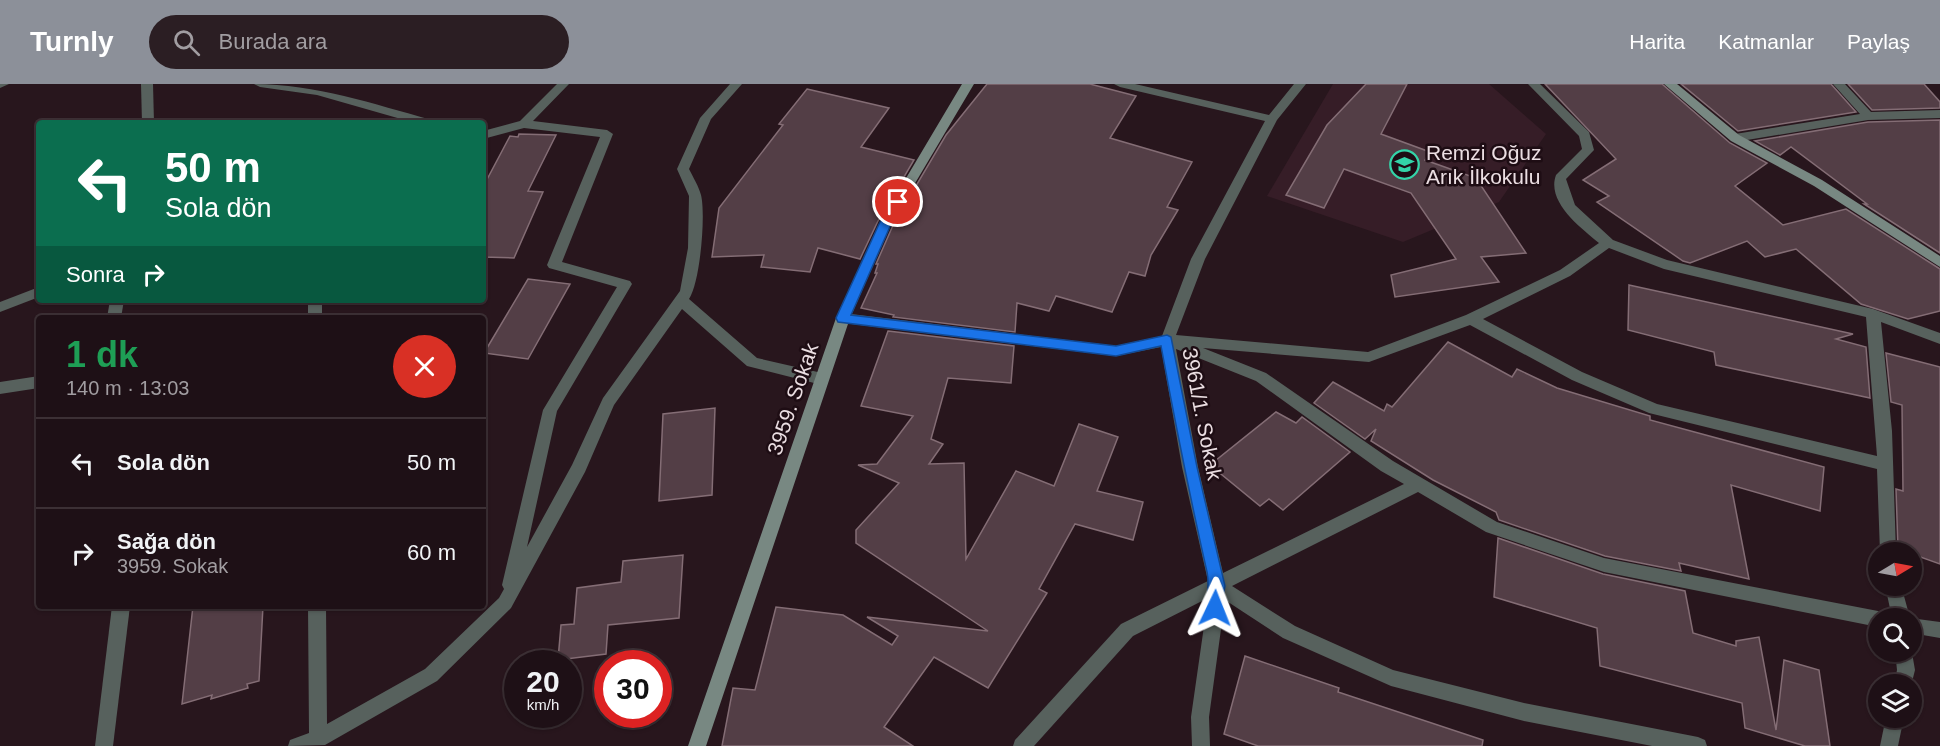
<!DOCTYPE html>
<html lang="tr">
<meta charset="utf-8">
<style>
body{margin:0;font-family:Arial,sans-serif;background:#2b1e23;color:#f1f3f6;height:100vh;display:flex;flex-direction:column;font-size:22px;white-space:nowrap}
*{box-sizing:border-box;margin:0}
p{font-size:20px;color:#a19da1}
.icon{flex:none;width:33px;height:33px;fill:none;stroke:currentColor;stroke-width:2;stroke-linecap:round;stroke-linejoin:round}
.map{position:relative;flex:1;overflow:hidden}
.drawer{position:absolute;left:36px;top:231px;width:450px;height:294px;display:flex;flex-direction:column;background:#1e1016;border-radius:6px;box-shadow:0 2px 4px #0004,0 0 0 2px #3c3035}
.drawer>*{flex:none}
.guide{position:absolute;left:36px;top:36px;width:450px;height:183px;border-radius:6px;box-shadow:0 2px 4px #0004,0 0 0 2px #3c3035;background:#0b6e4f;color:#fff;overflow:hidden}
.needle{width:39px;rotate:80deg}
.controls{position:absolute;left:1868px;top:458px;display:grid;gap:12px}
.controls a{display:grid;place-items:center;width:54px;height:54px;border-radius:50%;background:#1e1016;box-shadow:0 2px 4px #0004,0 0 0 2px #3c3035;font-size:30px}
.speed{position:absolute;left:504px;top:566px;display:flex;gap:12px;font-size:30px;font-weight:700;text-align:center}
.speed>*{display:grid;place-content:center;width:78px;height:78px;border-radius:50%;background:#1e1016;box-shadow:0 2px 4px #0004,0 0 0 2px #3c3035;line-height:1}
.speed small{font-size:15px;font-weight:400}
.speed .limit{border:9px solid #d22;background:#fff;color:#111}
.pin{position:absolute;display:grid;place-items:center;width:51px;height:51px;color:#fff;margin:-26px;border:3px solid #fff;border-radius:50%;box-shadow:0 2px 6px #0007}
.me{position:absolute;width:66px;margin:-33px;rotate:2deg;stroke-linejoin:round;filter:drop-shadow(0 0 4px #0008)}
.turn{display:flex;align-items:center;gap:21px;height:126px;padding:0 30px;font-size:27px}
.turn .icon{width:78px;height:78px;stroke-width:2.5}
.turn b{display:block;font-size:42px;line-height:51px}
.then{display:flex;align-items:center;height:57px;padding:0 30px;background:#0003;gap:12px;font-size:22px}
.round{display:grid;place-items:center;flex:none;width:63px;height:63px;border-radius:32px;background:#2b1e23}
.head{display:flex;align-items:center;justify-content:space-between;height:102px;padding:0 30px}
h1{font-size:36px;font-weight:700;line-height:45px;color:#1e9e55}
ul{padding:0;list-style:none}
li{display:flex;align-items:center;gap:18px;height:90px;padding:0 30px;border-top:2px solid #3c3035}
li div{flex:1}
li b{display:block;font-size:22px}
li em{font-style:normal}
header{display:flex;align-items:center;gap:36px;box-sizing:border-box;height:84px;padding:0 30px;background:#8c9099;color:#fff}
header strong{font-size:28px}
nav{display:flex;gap:33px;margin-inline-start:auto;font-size:21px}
.search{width:420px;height:54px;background:#2b1e23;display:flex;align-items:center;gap:15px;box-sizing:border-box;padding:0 21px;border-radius:33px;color:#a19da1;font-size:22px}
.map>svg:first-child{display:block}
.built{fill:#361d27}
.building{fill:#533e46;stroke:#846d75;stroke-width:1.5}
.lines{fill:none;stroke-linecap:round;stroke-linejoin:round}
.street{fill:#57615d;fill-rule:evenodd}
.secondary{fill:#788882;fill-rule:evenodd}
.route{fill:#1a73e8;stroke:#114b97;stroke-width:1.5}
.labels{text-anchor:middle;stroke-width:5;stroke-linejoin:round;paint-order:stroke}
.poi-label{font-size:21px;fill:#ebdee2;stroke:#1e0d14;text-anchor:start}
.street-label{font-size:21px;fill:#ebdee2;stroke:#1e0d14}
</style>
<header>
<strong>Turnly</strong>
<div class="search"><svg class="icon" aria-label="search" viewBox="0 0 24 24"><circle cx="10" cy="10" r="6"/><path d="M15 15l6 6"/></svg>Burada ara</div>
<nav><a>Harita</a><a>Katmanlar</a><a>Paylaş</a></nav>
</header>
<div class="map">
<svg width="1940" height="662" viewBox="0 0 1940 662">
<rect width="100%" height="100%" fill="#28161d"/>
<!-- built -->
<polygon class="built" points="1333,0 1489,0 1546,50 1499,118 1403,158 1267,112"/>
<!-- building -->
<g class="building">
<polygon points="987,0 1090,0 1136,12 1110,54 1192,78 1167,123 1178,126 1151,171 1145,192 1129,188 1112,228 1056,212 1049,227 1017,219 1015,248 893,233 894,231 861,224 877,189 875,189 878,180 876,180 894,139 946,51"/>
<polygon points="1366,0 1407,0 1381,50 1430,68 1425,76 1476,94 1526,169 1481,173 1499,198 1395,213 1391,191 1456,175 1411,109 1344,85 1324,124 1286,111 1327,41"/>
<polygon points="1545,0 1662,0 1730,59 1767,79 1735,102 1783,141 1846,125 1940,185 1940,227 1908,235 1861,220 1796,165 1765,173 1747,157 1690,179 1683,177 1597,118 1609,112 1583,96 1616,75"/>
<polygon points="1681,0 1831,0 1856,28 1738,47"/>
<polygon points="1848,0 1924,0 1940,18 1940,24 1872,26"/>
<polygon points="807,5 889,24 861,63 914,76 878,137 860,175 818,164 810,188 761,183 764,171 712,173 719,124 783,41 779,40"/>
<polygon points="1940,36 1940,169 1864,120 1867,120 1791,63 1780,71 1755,57 1868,38"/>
<polygon points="519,50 556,51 528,107 543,108 514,174 483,173 483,103 510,52 518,53"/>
<polygon points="528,195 570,200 528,275 484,269"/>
<polygon points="1629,201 1853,250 1836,255 1866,263 1870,314 1716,281 1714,268 1628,246"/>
<polygon points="888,247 1014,262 1011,299 948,294 931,355 943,360 929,380 964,379 966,475 1016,387 1054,402 1079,340 1118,353 1097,407 1143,418 1133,456 1075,440 1039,505 1047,509 988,604 934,573 884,643 913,662 722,662 733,604 755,606 776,523 843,531 892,561 898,552 867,533 988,547 856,459 856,446 899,399 858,381 877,380 913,332 861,322"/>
<polygon points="1448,258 1512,293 1517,285 1557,304 1650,332 1650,336 1824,383 1820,427 1731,401 1749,495 1679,479 1681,487 1605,472 1499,436 1496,428 1433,396 1371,357 1376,345 1365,355 1314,319 1333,298 1384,327 1387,320 1392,323"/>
<polygon points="1886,269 1940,283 1940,480 1898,465 1896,405 1903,407 1902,321 1891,318"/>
<polygon points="715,324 712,411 659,417 663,330"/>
<polygon points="1276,328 1296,339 1302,333 1350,368 1283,426 1269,415 1260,422 1210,381"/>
<polygon points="1498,454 1603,490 1685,507 1693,549 1736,562 1736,557 1759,553 1776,646 1784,576 1819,586 1830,662 1805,662 1745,644 1742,619 1600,582 1597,544 1494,513"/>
<polygon points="683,471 679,534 608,541 606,570 558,576 561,541 574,540 577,504 621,498 623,477"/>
<polygon points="193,522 263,522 259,597 247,600 248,604 211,615 212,611 182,620"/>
<polygon points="1245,572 1339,604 1338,608 1483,656 1482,662 1258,662 1224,650"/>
</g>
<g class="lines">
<!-- street -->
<g class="street">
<polygon points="0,0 9,0 0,4"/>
<polygon points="141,0 153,0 154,39 142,39"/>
<path d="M254,0C316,0 373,20 432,36L434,39H415L317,11L260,3Z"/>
<path d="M557,0H569L533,37L607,46L613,50L562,178L630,197L632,200L557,327L527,463L572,381L603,314L680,207L688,164L689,112L677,85L700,34L730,0H742L711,35L689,85C693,93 699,103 701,111C706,131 700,199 689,215L757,274L822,289L829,295L822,301L747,282L682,225L614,321L585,388L511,524L437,597L325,661L288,662L290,656L309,649L308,522H326L327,640L425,585L499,514L504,505L502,501L543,326L617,203L549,184L547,181L600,53L524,44L483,55V47L520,37Z"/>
<path d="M1114,0H1135L1269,31L1294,0H1306L1277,36L1205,175L1176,251L1368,268L1466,231L1560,186L1599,159C1581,144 1546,118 1556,91L1582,65L1579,52L1528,0H1540L1589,48L1594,66L1566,95L1575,121L1613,156L1667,176L1873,225L1940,249V260L1881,238L1892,347L1896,468H1880L1877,385L1649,329L1572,296L1470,241L1369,278L1203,264L1266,289L1393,377L1497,438L1604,474L1878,527L1884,529L1886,534H1878V543L1604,488L1486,448L1418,408L1232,502L1295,542L1393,586L1524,619L1698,653L1705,656L1707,662H1652L1524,637L1391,602L1283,554L1225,516L1209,633L1210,662H1192L1191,633L1208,514L1133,552L1034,662H1013L1015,656L1121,540L1208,497L1182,383L1161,263L1116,272L843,239L836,234L843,229L1116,262L1162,252L1191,175L1265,37L1120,3ZM1609,164L1664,185L1866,233L1877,372L1657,320L1582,288L1483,235L1570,192ZM1176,265L1256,297L1381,387L1404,400L1223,489L1198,383Z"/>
<polygon points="1833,0 1845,0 1871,28 1940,26 1940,34 1868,36 1735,58 1729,54 1735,50 1860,30"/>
<polygon points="39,203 39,213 0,228 0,218"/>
<polygon points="110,216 124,216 121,234 107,234"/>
<rect x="308" y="216" width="14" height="18"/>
<polygon points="39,292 39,304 0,310 0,298"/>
<polygon points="1885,501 1901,501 1910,534 1940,538 1940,554 1911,549 1911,534 1892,534"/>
<polygon points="112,522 130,522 113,662 95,662"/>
<polygon points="1911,563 1915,586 1911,602 1911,600 1894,600 1897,586 1895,567 1911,567"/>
<polygon points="1886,633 1904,633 1898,662 1880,662"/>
</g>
<!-- secondary -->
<g class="secondary">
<polygon points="962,0 974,0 892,138 850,234 706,662 688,662 836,234 880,138"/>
<polygon points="1664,0 1677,0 1739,51 1822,96 1940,172 1940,183 1814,102 1731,57"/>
</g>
</g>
<!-- route -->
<path class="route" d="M898,115L903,118L892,138L851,231L1116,262L1167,251L1171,253L1197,383L1225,502L1220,528H1209C1205,520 1210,501 1207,488C1190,413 1175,338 1161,262L1116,272L838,238L836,234L880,138L894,116Z"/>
<!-- icons -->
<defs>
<symbol id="school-ring" viewBox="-11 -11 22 22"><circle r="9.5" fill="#1e0d14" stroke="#33d4a8" stroke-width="1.5"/><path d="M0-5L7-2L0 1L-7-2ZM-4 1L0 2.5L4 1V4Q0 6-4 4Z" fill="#33d4a8"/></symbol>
</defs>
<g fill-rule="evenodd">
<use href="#school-ring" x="1388" y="64" width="33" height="33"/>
</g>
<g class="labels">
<!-- poi labels -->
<g class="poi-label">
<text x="1426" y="76">Remzi Oğuz<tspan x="1426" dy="24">Arık İlkokulu</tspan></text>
</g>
<!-- street labels -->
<g class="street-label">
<text transform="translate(793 315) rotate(-71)" y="7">3959. Sokak</text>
<text transform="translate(1202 330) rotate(79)" y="7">3961/1. Sokak</text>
</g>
</g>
</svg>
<div class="controls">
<a><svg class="needle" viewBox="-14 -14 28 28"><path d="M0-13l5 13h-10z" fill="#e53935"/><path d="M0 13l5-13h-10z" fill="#a19da1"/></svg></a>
<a><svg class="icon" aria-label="search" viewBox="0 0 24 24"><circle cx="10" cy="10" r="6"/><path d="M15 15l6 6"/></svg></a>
<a><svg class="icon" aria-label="layers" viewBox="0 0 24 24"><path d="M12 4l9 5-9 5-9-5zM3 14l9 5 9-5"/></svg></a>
</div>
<div class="speed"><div>20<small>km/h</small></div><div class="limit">30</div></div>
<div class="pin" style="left:898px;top:118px;background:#d93025"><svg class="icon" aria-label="arrive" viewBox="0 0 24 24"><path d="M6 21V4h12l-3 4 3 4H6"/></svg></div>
<svg class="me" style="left:1215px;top:524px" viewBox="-20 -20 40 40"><path d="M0-17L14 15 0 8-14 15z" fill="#1a73e8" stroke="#fff" stroke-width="4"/></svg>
<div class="guide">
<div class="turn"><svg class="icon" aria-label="left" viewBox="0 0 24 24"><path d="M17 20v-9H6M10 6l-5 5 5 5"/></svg><div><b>50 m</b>Sola dön</div></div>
<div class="then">Sonra<svg class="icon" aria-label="right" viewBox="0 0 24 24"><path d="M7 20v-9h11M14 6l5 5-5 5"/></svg></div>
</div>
<section class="drawer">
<div class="head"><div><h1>1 dk</h1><p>140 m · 13:03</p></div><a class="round" style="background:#d93025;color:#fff"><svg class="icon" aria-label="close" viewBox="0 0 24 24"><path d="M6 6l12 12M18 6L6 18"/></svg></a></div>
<ul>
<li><svg class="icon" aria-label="left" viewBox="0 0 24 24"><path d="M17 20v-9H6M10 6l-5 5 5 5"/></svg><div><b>Sola dön</b></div><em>50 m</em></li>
<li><svg class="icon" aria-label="right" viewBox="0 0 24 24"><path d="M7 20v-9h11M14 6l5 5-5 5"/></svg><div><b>Sağa dön</b><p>3959. Sokak</p></div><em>60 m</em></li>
</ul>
</section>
</div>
